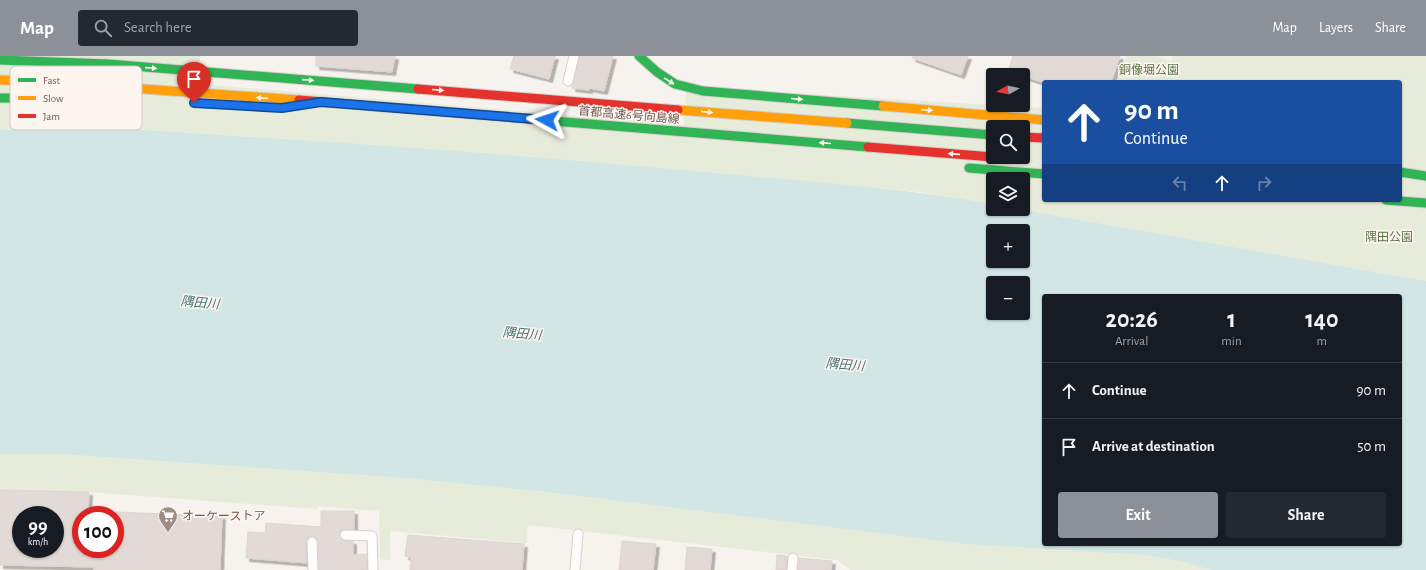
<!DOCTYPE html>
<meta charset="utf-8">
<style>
body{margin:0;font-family:"Alegreya Sans","Noto Sans JP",sans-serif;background:#242831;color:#f1f3f6;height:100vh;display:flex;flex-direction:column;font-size:15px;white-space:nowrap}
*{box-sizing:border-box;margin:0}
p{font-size:13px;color:#9ea1a6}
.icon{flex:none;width:22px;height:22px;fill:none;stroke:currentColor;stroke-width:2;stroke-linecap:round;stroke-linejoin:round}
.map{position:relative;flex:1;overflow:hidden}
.side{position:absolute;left:1042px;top:238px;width:360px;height:252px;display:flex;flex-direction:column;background:#171b24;border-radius:4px;box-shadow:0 1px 3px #0004}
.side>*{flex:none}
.banner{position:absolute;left:1042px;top:24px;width:360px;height:122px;border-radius:4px;box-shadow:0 1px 3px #0004;background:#1a4fa0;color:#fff;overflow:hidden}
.needle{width:26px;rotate:262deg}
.fabs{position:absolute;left:986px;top:12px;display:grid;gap:8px}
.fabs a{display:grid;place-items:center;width:44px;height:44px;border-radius:4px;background:#171b24;box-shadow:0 1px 3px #0004;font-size:20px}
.speed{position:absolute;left:12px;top:450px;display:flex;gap:8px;font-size:20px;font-weight:700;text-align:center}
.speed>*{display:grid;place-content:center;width:52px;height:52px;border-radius:50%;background:#171b24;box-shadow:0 1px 3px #0004;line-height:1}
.speed small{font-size:10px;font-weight:400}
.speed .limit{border:6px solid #d22;background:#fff;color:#111}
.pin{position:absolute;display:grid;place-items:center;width:34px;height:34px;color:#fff;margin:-41px -17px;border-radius:50% 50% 50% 0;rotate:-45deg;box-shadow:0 0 4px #0007}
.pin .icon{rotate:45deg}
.me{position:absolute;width:44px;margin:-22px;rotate:275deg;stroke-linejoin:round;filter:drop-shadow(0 0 3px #0008)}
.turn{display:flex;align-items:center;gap:14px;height:84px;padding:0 16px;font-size:18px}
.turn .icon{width:52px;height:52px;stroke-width:2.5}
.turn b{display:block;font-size:28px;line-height:34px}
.lanes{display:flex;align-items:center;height:38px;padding:0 16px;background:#0003;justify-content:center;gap:20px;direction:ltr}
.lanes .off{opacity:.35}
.eta{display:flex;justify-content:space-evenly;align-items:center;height:68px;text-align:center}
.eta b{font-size:24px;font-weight:700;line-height:28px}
.primary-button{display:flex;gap:8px;margin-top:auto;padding:8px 16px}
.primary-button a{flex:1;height:46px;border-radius:4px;background:#8c9099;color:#fff;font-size:16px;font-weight:700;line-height:46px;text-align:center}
.primary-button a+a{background:#242831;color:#f1f3f6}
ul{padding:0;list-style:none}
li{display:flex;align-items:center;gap:12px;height:56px;padding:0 16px;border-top:1px solid #363941}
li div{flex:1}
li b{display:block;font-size:15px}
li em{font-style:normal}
header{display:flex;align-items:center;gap:24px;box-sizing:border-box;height:56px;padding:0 20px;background:#8c9099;color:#fff}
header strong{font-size:19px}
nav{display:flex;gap:22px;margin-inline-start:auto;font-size:14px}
.search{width:280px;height:36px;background:#242831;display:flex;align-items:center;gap:10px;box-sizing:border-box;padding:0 14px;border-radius:4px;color:#9ea1a6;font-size:15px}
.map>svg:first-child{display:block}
.green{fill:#e7ebda;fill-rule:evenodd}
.water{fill:#d1e6e5;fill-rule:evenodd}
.building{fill:#e2dad6;stroke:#ded5d1;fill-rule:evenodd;filter:url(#shadow)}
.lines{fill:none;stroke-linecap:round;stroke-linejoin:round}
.lane-casing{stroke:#d6cfcc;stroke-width:11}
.fast-casing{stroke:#d7cfcc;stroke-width:11}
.slow-casing{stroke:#d7cfcc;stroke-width:11}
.jam-casing{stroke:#d7cfcc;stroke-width:11}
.lane{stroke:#fefdfc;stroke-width:9}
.fast{stroke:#30b455;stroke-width:9}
.slow{stroke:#ff9f0a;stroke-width:9}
.jam{stroke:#e5322d;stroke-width:9}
.oneway{fill:#fdf6f0}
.route-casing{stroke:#114b97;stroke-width:10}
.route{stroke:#1a73e8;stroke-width:7}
.labels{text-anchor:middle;stroke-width:3;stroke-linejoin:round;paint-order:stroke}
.park-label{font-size:12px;fill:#5e764a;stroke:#fdf6f0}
.street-label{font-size:12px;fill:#725751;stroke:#fdf6f0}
.poi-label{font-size:12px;fill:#725751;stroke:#fdf6f0;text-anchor:start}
.water-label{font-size:13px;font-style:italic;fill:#467475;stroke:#fdf6f0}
.key{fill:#fdf6f0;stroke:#d3c6c0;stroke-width:1}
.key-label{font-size:11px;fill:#725751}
</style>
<header>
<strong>Map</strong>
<div class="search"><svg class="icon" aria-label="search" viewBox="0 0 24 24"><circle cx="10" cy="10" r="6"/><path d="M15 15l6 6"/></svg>Search here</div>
<nav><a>Map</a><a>Layers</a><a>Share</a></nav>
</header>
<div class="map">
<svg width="1426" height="514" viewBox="0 0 1426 514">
<defs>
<filter id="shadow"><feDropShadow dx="3.5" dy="3.5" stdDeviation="0" flood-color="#0004"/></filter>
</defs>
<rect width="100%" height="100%" fill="#f6f2ee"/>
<!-- green -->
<g class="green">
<path d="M0,0H200V28L684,69L686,31L1044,52V144H1400V26H1117L1127,0H1156L1171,5L1173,0H1426V225L1018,153H1023V123H993V148L920,136L640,110L286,83L98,71L0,74ZM993,71H1023V101H993Z"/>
<polygon points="0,398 60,398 404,422 547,436 965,488 1140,498 1185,506 1211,514 851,514 837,504 528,469 526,487 390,475 390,504 380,503 379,455 318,450 317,453 89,436 0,434"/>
</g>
<!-- water -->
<path class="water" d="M98,71C300,84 504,97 706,116C802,125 898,131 993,148V153H1018L1426,225V514H1211L1184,506L1146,499L965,488L547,436L404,422L60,398H0V74ZM993,175H1023V205H993ZM993,227H1023V257H993ZM1044,240H1400V488H1044Z"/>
<!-- building -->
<g class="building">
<polygon points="316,0 395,0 392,16 316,10"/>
<polygon points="514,0 555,0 549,23 510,13"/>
<polygon points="580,0 613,0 604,35 589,32 589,34 572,32"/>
<polygon points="913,0 968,0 961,19 912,2"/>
<polygon points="1013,0 1120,0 1111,26 1041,26 1008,15"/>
<path d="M0,434L89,436L88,459H81V493H115V456L222,460L220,514H94V511L0,509ZM21,459H55V493H21Z"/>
<polygon points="321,455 354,455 354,473 343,474 339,479 342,484 353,485 353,499 367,498 367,514 319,514 318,485 317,483 312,480 309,481 306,486 307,507 246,502 248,476 265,477 266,467 321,471"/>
<polygon points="408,479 524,488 522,514 410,514 411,501 405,500"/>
<polygon points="622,485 656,488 653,514 619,514"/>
<polygon points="687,491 712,493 710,514 685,514"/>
<polygon points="777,499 787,500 786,514 776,514"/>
<polygon points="799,502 832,505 831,514 798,514"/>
</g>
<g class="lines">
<defs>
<g id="lane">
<polyline points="568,25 574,0"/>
<polyline points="345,479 372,480 373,514"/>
<polyline points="312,486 313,514"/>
<polyline points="575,514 578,478"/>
<polyline points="792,514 793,502"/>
</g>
<g id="fast">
<polyline points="639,0 657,16 675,28 703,35 883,50"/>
<polyline points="0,4 108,8 418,33"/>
<polyline points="0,42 87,43"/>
<polyline points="494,60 868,91"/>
<polyline points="847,67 993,79"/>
<polyline points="969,112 1044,118"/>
<polyline points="1400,116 1426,120"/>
<polyline points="1386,144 1426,147"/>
</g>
<g id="slow">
<polyline points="0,24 31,25 299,44"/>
<polyline points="883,50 1044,64"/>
<polyline points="678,54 847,67"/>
</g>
<g id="jam">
<polyline points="418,33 678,54"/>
<polyline points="299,44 494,60"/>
<polyline points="1023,81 1044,82"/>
<polyline points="868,91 993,101"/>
</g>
</defs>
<!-- lane casing -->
<use href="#lane" class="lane-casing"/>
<!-- fast casing -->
<use href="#fast" class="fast-casing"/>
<!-- slow casing -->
<use href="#slow" class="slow-casing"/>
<!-- jam casing -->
<use href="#jam" class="jam-casing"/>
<!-- lane -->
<use href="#lane" class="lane"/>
<!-- fast -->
<use href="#fast" class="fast"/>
<!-- slow -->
<use href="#slow" class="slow"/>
<!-- jam -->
<use href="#jam" class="jam"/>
</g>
<!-- one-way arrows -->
<defs><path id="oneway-solid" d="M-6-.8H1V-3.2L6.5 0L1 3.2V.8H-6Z"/></defs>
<g class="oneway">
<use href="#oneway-solid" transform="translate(151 12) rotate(4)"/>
<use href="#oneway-solid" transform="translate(308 24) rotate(4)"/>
<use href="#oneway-solid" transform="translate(669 25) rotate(32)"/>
<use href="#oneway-solid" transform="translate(438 34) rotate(5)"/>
<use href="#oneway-solid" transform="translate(262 42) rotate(-176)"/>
<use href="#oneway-solid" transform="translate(797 43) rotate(5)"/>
<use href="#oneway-solid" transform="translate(927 54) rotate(5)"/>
<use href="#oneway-solid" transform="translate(707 56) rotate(5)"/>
<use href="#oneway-solid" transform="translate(825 87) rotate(-175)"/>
<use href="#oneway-solid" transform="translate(954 98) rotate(-175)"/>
</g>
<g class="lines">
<defs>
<polyline id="route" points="194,47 282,52 321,46 547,64"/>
</defs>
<!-- route casing -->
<use href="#route" class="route-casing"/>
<!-- route -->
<use href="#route" class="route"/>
</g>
<!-- icons -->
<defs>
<symbol id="supermarket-pin" viewBox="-11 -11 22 30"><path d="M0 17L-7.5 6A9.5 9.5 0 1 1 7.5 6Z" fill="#a08d88" stroke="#fdf6f0"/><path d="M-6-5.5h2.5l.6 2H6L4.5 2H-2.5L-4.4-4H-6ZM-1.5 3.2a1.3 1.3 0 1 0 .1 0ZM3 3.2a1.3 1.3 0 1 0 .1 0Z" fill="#fff"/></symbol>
</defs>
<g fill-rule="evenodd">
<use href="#supermarket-pin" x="157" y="449" width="22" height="30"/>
</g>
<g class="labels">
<!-- park labels -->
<g class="park-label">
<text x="1149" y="18">銅像堀公園</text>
<text x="1389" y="185">隅田公園</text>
</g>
<!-- street labels -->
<g class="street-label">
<text transform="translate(629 59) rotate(5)" y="4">首都高速6号向島線</text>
</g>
<!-- poi labels -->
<g class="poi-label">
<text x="182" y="464">オーケーストア</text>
</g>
<!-- water labels -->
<g class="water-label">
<text transform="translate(200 246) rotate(5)" y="5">隅田川</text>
<text transform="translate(522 277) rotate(5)" y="5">隅田川</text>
<text transform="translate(845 308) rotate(5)" y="5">隅田川</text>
</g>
</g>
<!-- legend -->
<rect x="10" y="10" width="132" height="64" rx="6" class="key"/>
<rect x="18" y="22" width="18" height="4" fill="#30b455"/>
<rect x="18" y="40" width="18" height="4" fill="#ff9f0a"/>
<rect x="18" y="58" width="18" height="4" fill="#e5322d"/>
<g class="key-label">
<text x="43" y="28">Fast</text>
<text x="43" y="46">Slow</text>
<text x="43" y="64">Jam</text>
</g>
</svg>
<div class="fabs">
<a><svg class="needle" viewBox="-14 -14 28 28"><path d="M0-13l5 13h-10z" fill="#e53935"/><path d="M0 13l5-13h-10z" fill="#9ea1a6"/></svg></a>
<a><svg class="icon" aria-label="search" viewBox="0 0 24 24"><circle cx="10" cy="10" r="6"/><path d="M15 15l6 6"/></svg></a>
<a><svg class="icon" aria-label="layers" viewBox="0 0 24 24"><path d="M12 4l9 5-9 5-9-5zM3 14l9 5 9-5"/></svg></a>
<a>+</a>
<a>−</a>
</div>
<div class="speed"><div>99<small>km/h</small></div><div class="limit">100</div></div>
<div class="pin" style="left:194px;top:47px;background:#d93025"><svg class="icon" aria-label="arrive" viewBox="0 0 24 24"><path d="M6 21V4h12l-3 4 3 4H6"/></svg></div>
<svg class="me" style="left:547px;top:64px" viewBox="-20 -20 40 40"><path d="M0-17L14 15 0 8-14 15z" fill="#1a73e8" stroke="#fff" stroke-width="4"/></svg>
<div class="banner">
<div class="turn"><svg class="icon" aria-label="ahead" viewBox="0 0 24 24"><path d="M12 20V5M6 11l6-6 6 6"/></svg><div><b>90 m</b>Continue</div></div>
<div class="lanes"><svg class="icon off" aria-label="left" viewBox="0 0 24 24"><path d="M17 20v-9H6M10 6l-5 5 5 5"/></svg><svg class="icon" aria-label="ahead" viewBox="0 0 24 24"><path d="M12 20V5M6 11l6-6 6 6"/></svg><svg class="icon off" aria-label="right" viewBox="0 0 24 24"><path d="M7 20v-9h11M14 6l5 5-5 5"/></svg></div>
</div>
<section class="side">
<div class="eta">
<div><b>20:26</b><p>Arrival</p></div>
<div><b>1</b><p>min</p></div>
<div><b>140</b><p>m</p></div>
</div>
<ul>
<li><svg class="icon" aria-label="ahead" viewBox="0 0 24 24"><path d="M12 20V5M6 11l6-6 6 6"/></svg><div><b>Continue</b></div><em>90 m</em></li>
<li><svg class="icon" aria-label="arrive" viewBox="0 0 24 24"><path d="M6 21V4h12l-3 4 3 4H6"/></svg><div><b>Arrive at destination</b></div><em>50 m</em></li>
</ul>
<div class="primary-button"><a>Exit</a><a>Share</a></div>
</section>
</div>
